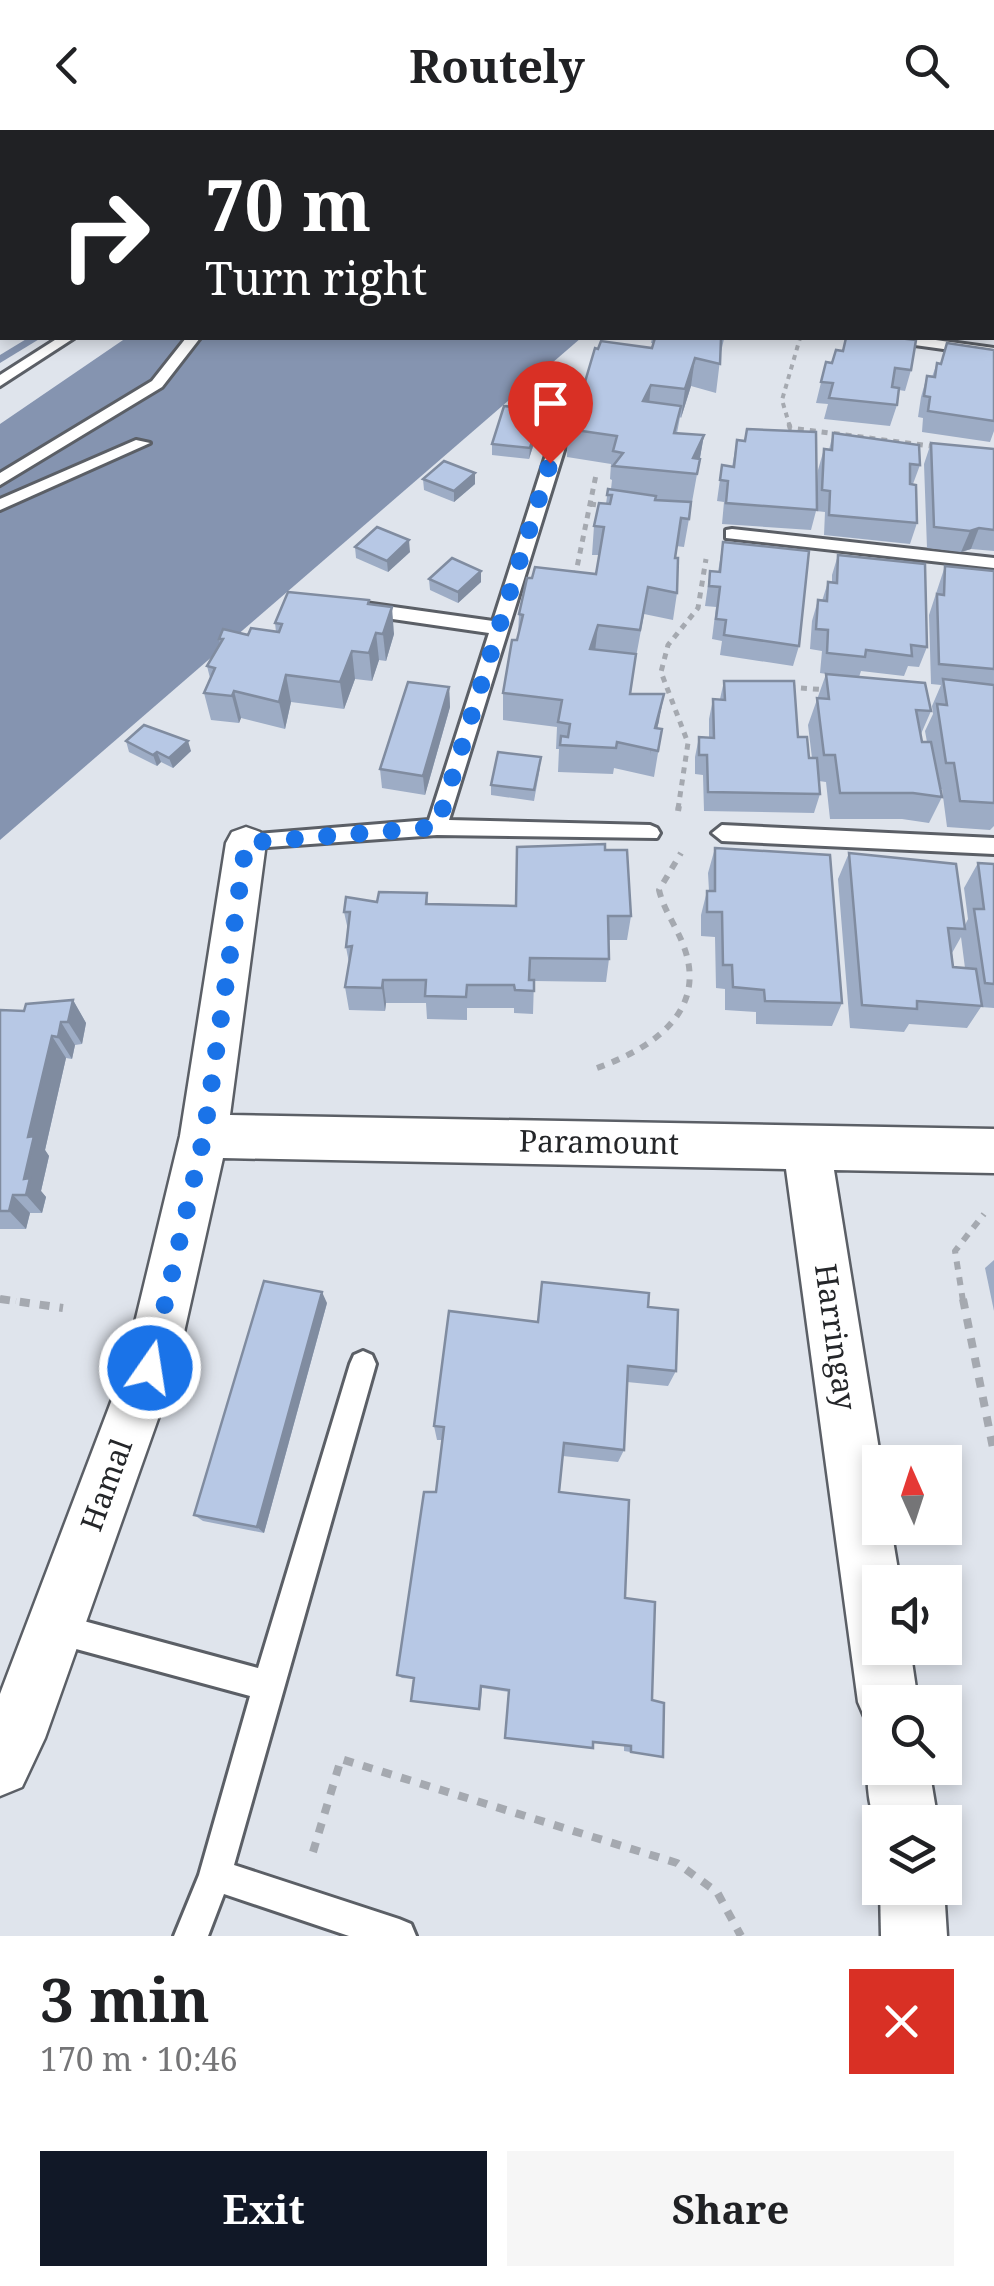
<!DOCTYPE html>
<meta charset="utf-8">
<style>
body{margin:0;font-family:"Noto Serif",serif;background:#f6f6f6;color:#202124;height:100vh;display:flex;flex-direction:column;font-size:38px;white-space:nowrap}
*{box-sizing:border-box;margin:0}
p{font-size:32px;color:#757577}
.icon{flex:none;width:55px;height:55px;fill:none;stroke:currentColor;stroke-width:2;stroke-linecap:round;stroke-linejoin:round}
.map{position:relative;height:1806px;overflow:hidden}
.details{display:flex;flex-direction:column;background:#fff;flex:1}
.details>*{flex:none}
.banner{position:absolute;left:0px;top:0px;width:995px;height:210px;box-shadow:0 5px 15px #0003;background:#202124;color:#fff;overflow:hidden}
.needle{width:65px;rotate:357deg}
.controls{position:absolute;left:862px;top:1315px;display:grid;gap:20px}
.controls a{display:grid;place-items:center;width:100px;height:100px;border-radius:0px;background:#fff;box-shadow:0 5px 15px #0003;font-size:50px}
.pin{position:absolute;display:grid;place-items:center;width:85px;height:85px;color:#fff;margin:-102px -42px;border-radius:50% 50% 50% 0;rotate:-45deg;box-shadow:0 0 10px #0007}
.pin .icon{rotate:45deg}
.me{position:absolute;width:110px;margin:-55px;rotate:13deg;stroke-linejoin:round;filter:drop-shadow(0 0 8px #0008)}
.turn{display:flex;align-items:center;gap:35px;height:210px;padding:0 40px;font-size:45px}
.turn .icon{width:130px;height:130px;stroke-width:2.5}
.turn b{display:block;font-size:70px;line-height:85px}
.round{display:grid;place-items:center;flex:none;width:105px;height:105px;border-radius:0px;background:#f6f6f6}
.headline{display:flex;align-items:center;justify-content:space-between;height:170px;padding:0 40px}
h1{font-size:60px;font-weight:700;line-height:75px}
.button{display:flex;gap:20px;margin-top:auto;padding:20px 40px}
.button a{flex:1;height:115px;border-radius:0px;background:#111827;color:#fff;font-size:40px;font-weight:700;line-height:115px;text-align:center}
.button a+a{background:#f6f6f6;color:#202124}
header{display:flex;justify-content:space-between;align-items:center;height:130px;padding:0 40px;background:#fff;font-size:45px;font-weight:700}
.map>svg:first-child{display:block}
.water{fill:#8594b0}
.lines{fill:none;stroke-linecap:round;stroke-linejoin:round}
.stream{fill:#8594b0;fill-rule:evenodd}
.service-casing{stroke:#5b5f66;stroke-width:6}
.minor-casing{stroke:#5b5f66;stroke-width:5}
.motorway-casing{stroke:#5b5f66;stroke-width:5}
.path-far3{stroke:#a5a9b0;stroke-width:4;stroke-dasharray:5 5;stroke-linecap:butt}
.path-far2{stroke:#a5a9b0;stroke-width:5;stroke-dasharray:6 6;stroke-linecap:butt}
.path-far1{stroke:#a5a9b0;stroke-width:6;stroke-dasharray:8 8;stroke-linecap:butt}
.path{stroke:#a5a9b0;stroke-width:8;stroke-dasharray:10 10;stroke-linecap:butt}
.service{fill:#fff;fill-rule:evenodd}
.minor{fill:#fff;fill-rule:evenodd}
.motorway{fill:#fff;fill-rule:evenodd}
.wall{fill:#9dacc5;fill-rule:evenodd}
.shaded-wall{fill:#808ca0}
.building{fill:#b7c8e5;stroke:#808ca0;stroke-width:2.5}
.route{stroke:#1a73e8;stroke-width:18;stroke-dasharray:0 32.4}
.labels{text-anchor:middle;stroke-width:8;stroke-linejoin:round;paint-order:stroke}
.street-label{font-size:30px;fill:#242629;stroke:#fff}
</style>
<header><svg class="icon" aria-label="back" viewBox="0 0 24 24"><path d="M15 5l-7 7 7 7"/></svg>Routely<svg class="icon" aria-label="search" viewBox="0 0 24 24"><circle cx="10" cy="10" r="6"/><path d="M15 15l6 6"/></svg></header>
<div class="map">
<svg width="994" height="1806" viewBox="0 0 994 1806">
<rect width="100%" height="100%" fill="#dfe4ec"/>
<!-- water -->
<polygon class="water" points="126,208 581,208 0,710 0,294"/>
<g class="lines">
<!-- stream -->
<polygon class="stream" points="28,208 41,208 0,233 0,225"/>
<defs>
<g id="service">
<polygon points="58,208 74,208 0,256 0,245"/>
<polygon points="186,208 200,208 162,257 0,355 0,343 152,251"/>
<polygon points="886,208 921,208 994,218 994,226 893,212"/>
<polygon points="571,267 579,272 449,690 650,695 657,698 660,703 657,708 437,705 239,719 236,713 239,707 246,705 429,690 489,503 365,485 356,479 365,473 493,491 563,272"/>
<polygon points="136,310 150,313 0,380 0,369"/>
<polygon points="732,399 994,428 994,438 726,408 726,400"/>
<polygon points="722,695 994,708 994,724 722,711 712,703"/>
<polygon points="363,1221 372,1225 376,1234 234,1735 399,1789 411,1794 416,1806 349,1806 224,1764 208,1806 174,1806 199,1745 250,1566 54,1513 44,1508 39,1498 44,1488 54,1483 258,1538 350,1234 354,1225"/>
</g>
<g id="minor">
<polygon points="246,697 260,702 266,713 230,985 994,999 994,1043 834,1040 881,1332 880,1398 891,1398 900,1452 880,1452 880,1518 910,1518 918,1572 880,1572 880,1599 867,1593 858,1572 786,1039 223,1028 176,1238 45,1608 22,1657 0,1666 0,1564 124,1238 180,1006 226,713 232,702"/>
<path d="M880,1614V1638H929L938,1692H880V1706C869,1680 859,1635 880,1614Z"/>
<polygon points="880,1757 944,1758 947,1806 881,1806"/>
</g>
<polygon id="motorway" points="2,80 2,101 0,102 0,81"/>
</defs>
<!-- service casing -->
<use href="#service" class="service-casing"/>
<!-- minor casing -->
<use href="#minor" class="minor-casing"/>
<!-- motorway casing -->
<use href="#motorway" class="motorway-casing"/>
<!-- path-far3 -->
<g class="path-far3">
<polyline points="856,0 865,2"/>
<polyline points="409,2 413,0"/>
<polyline points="790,297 782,270 800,208"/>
</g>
<!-- path-far2 -->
<g class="path-far2">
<polyline points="789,294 790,298 939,317"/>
<polyline points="590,374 605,376"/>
<polyline points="575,447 596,345"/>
<polyline points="789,557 827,560"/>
<polyline points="678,679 688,613 661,542 668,515 698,478 706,429"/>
</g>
<!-- path-far1 -->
<g class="path-far1">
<polyline points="678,681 679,676"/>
<path d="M597,938C651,919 708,882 684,817C677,797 664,781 659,760L681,723"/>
<polyline points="0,1169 16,1171"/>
<polyline points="963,1171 955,1121 984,1084"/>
</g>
<!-- path -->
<g class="path">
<polyline points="0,1169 63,1178"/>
<polyline points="963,1169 994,1323"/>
<polyline points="313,1722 341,1629 677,1733 717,1762 741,1806"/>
</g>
<!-- service -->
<use href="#service" class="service"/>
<!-- minor -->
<use href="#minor" class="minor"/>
<!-- motorway -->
<use href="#motorway" class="motorway"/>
</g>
<!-- wall -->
<g class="wall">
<polygon points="958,0 994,0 994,198 992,198 992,2 959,2"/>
<polygon points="652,208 731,208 730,210 724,209 721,222 716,263 691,256 681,288 680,287 677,303 704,305 684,417 676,416 675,428 677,463 673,490 644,484 636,527 630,564 659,591 657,599 662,599 654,647 614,638 613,644 558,642 559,619 556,619 557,597 503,590 503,563 518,506 519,484 596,444 599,425 592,425 594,396 606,374 608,359 611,359 612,350 610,349 611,334 567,327 568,289 582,262 652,218 653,213 651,213"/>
<polygon points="846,208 911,240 905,261 899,260 897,275 890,296 824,289 828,274 816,273 826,232 832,233 843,221"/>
<polygon points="994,220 994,301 990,312 922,302 923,288 918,287 921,267 927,246 932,247 937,233 940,234"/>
<polygon points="541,291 529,329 492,325 492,314"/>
<polygon points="747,299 816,374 818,340 824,319 829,320 833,303 920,335 913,354 917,393 910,414 824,405 825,382 816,381 811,400 722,394 724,372 717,371 722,335 732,337 737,310 744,311"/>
<polygon points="931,313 994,319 994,421 971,419 961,422 927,418 924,334"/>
<polygon points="423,349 475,354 454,372 424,360"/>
<polygon points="723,412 799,516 793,536 720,525 722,511 712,509 716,477 705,476 710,441 718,442"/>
<polygon points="355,417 410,422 388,442 356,428"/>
<polygon points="838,425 927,517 919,537 908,536 904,546 861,541 859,547 931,581 921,604 922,612 927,612 925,601 933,584 932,576 941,555 931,554 929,485 945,436 994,441 994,696 990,700 947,697 942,659 940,659 942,667 929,693 902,689 830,689 826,652 819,651 820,664 814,683 704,681 703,645 695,644 695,627 699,607 709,608 709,589 713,569 720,569 724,551 798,607 809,628 812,628 808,595 826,544 834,545 820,543 822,521 810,519 812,491 818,470 822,471 828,452 832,452 832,445"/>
<polygon points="429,449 481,452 458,473 430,460"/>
<polygon points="370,474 394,504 386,531 379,530 372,551 355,549 344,579 291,572 285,599 241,588 239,593 211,590 204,563 210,548 207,536 220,514 219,509 276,502 275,493"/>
<polygon points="449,557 450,577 425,665 382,658 380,639"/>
<polygon points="126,611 191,621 173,638 161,632 157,636 129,622"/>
<polygon points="540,638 534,671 491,665 491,655"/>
<polygon points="715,718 842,873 832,896 756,894 756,882 725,880 725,859 716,858 715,807 701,806 701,785 707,761 709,761 708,743"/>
<polygon points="605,720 631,786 627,810 609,810 609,829 606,852 534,851 533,884 514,883 514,878 467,878 467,890 427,889 426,873 386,873 385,881 349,880 345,857 349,833 346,817 348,800 344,782 377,772 427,763 428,774 516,776"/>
<path d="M849,723L965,795L968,789L964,758L978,733L994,734V878L981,877L967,898L909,894L904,902L850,898L838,749ZM961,807L965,838L953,837L952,823Z"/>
<polygon points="73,870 86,893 82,914 75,915 72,929 66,928 45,1020 49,1026 41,1061 46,1067 42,1083 30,1083 26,1099 0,1099 0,880 24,881"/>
<polygon points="994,1130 994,1181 985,1138"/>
<polygon points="327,1173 264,1403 203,1391 194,1385"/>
<polygon points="648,1177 676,1241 668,1256 627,1252 624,1320 618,1332 563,1326 559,1362 625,1468 652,1570 663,1627 624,1621 624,1615 509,1562 482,1558 480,1580 415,1572 414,1549 402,1548 397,1545 436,1362 442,1310 437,1310 434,1296 538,1192"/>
</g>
<!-- shaded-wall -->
<g class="shaded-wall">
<polygon points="695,228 691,256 681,288 685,259"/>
<polygon points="651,255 648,283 643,271"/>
<polygon points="542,280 541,291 529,329 530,318"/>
<polygon points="704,305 699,333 693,328"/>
<polygon points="475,343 475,354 454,372 454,361"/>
<polygon points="979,398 971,419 961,422 970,401"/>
<polygon points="409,410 410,422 388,442 387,431"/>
<polygon points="481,441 481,452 458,473 458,462"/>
<polygon points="392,477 394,504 386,531 383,504"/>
<polygon points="598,495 595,522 590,519"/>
<polygon points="376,503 379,530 372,551 369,523"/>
<polygon points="352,521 355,549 344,579 340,552"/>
<polygon points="286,545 291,572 285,599 279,572"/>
<polygon points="449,557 450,577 425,665 423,646"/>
<polygon points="234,561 241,588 239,593 232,566"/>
<polygon points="664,564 659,591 650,625 655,598"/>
<polygon points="188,611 191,621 173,638 169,628"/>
<polygon points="157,622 161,632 157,636 153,625"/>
<polygon points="383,850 386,873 385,881 382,858"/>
<polygon points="73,870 86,893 82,914 68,892"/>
<polygon points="61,892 75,915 72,929 58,907"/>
<polygon points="52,906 66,928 45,1020 49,1026 41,1061 46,1067 42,1083 26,1065 24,1049 28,1007"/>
<polygon points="13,1065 30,1083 26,1099 9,1081"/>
<polygon points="322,1162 327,1173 264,1403 257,1397"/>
</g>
<!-- building -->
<g class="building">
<polygon points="966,0 994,0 994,18 992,18 992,2 964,2"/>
<rect x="992" y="26" width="2" height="28"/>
<rect x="992" y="61" width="2" height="32"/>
<polygon points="992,99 994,99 994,133 992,132"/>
<rect x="992" y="141" width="2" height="35"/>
<polygon points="655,208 721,208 720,234 695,228 685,259 651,255 643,271 681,276 674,303 704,305 693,328 700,329 697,344 613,336 623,323 613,321 617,306 568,299 572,290 568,289 578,261 582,262 595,218 598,219 601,211 652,218"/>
<polygon points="846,208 898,208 916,210 911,240 895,238 892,257 899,258 897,275 829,268 833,253 821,252 826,232 832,233 836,220 843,221"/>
<polygon points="947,213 994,220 994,291 928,281 930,267 924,266 927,246 935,247 937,233 941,234"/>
<polygon points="504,276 542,280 530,318 492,314"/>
<polygon points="747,299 816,302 817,380 726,373 728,351 720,350 722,335 734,337 737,310 745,311"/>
<polygon points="833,303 919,315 920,335 910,334 910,354 916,355 917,393 829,385 830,361 822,360 824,319 832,320"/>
<polygon points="931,313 994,319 994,400 979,398 970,401 934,397"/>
<polygon points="444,331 475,343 454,361 423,349"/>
<polygon points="608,359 656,366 655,370 691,372 689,389 681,388 675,428 678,428 677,463 648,457 640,500 598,495 590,519 636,524 630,564 664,564 655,598 662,599 658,621 617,612 616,618 560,615 561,606 568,607 570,594 558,592 562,570 503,563 512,510 517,510 523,485 519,484 527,448 532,448 535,437 596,444 604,397 594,396 599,373 610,374 612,365 607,365"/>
<polygon points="377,397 409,410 387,431 355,417"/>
<polygon points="723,412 809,421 799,516 724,505 726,490 716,489 720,457 709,456 710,441 720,442"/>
<polygon points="838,425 925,434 927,517 911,515 912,526 866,520 865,527 827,523 828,500 816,499 818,470 827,471 828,452 837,453"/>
<polygon points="452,428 481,441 458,462 429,449"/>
<polygon points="945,436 994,441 994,539 939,534 937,464 944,465"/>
<polygon points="288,462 369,470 368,474 392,477 383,504 376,503 369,523 352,521 340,552 286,545 279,572 234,561 232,566 204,563 215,538 207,536 223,509 219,509 223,499 248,505 251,498 279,502 282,494 275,493"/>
<polygon points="826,544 925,553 931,581 916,580 922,612 931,612 942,667 913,663 840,663 835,625 824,625 817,568 829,569"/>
<polygon points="943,549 994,555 994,673 960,671 954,633 946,633 937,574 947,575"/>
<polygon points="724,551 794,551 798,607 807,607 809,628 817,628 820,664 708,662 707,625 699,625 699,607 714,608 713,569 725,570"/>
<polygon points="408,552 449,557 423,646 380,639"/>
<polygon points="144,595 188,611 169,628 157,622 153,625 126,611"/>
<polygon points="498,622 541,627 534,660 491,655"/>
<polygon points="605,714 605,720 627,720 631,786 608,786 609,829 530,828 529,850 534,850 534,861 515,860 514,855 467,855 466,867 425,866 426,850 383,850 382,858 345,857 352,816 346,817 350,782 344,782 346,767 377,772 379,762 427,763 426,774 516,776 517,717"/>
<polygon points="715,718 830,725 842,873 765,871 764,860 733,857 732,835 723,835 722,782 707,782 707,761 715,761"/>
<polygon points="849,723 956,734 965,799 948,798 953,837 976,839 982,876 917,871 917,879 862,875"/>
<polygon points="978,733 994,734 994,854 985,853 974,779 984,779"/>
<polygon points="73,870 68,892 61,892 58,907 52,906 28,1007 34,1006 24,1049 30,1048 26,1065 13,1065 9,1081 0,1081 0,880 24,881 26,874"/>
<polygon points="264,1151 322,1162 257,1397 194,1385"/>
<polygon points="542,1152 649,1163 648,1177 678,1180 676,1241 628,1236 624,1320 564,1313 559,1362 629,1370 625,1468 655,1472 652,1570 664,1573 663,1627 631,1622 631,1616 593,1612 593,1618 505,1608 509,1560 481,1556 479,1579 411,1571 414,1548 397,1545 424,1362 436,1362 444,1297 434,1296 449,1181 538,1192"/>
</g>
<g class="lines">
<!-- route -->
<polyline class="route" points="150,1238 204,1006 246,713 437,697 550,333"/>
</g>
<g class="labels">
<!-- street labels -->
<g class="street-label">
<text transform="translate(599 1013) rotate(1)" y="10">Paramount</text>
<text transform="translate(835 1207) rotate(82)" y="10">Harringay</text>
<text transform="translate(107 1355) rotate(-70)" y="10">Hamal</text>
</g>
</g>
</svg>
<div class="controls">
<a><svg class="needle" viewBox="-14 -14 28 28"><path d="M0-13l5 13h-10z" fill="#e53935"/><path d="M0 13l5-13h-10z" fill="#757577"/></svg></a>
<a><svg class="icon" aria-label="sound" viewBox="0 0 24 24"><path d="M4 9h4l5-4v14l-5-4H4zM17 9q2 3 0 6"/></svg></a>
<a><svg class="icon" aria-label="search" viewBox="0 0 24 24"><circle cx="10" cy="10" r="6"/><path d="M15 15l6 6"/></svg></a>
<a><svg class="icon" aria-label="layers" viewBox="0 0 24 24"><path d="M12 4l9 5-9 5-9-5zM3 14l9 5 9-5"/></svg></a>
</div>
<div class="pin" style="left:550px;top:333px;background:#d93025"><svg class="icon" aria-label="arrive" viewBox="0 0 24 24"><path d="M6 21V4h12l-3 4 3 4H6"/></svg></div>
<svg class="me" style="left:150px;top:1238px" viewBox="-20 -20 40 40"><circle r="17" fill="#1a73e8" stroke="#fff" stroke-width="3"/><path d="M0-11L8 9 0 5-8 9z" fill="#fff"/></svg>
<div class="banner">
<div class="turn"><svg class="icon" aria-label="right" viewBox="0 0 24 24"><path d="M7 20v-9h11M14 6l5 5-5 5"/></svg><div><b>70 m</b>Turn right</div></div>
</div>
</div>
<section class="details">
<div class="headline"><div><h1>3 min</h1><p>170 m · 10:46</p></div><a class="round" style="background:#d93025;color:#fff"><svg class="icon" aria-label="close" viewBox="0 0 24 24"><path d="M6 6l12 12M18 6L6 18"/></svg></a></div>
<div class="button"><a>Exit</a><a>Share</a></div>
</section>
